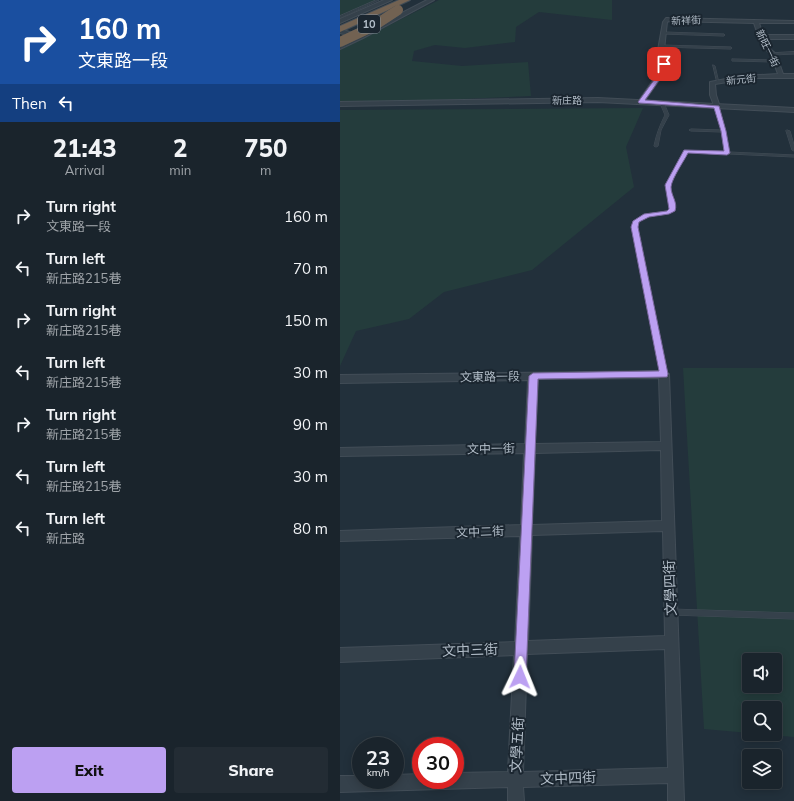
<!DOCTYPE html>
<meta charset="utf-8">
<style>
body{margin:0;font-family:Mulish,"Noto Sans TC",sans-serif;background:#232c34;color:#f1f3f6;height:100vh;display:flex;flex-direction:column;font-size:15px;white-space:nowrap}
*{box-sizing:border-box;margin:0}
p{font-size:13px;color:#9fa4a9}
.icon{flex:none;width:22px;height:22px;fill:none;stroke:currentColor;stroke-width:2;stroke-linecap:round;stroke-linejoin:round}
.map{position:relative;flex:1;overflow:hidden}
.sheet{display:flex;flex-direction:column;background:#1a242c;width:340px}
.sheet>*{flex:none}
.hud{background:#1a4fa0;color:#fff;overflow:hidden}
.tools{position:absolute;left:402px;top:653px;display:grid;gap:8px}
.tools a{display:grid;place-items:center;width:40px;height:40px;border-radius:4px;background:#1a242c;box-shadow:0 2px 10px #0003,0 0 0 1px #384148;font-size:20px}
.speed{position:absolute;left:12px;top:737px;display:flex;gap:8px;font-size:20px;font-weight:700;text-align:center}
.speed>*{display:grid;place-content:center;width:52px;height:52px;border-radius:50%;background:#1a242c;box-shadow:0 2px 10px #0003,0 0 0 1px #384148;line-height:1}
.speed small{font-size:10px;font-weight:400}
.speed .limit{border:6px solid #d22;background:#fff;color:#111}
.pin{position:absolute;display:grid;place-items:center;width:34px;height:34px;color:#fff;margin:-17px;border-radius:8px;box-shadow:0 2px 6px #0006}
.me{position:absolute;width:44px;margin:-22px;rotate:2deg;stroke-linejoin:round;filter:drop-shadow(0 0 3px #0008)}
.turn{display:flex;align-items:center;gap:14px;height:84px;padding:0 12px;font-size:18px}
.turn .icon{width:52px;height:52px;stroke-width:2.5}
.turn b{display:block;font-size:28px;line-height:34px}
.then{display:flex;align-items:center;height:38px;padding:0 12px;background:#0003;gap:8px;font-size:15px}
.eta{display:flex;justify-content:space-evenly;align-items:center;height:68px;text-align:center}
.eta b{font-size:24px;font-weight:800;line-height:28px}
.cta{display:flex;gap:8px;margin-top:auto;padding:8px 12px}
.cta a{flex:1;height:46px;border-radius:4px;background:#bca0f2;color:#111;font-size:16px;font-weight:800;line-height:46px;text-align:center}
.cta a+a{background:#232c34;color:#f1f3f6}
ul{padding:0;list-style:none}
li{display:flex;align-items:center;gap:12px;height:52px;padding:0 12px}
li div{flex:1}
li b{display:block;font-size:15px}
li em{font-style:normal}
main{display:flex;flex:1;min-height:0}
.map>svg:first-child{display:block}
.green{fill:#243c3c;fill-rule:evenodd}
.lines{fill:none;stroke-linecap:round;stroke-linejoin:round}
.service-casing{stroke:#424d57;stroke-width:1}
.minor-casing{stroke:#424d57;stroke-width:2}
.tertiary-casing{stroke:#424d57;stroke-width:2}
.motorway-casing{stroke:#414c56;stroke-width:2}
.service{fill:#35414b;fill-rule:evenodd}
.minor{fill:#35414b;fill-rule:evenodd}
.tertiary{fill:#35414b;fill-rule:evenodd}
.motorway{fill:#726252;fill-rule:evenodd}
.motorway-bridge-casing{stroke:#414c56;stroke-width:10;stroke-linecap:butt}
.motorway-bridge{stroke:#726252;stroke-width:10}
.route{fill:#bca0f2;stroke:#7a689d}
.labels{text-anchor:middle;stroke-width:4;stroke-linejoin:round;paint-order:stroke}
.far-street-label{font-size:10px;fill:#b1bcc7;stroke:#1b2630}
.shield{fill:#1b2630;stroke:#848f9a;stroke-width:1}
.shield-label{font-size:11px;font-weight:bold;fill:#b1bcc7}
.street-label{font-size:12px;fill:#b1bcc7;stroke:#1b2630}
.near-street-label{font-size:14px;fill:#b1bcc7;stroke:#1b2630}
</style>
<main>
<section class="sheet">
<div class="hud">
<div class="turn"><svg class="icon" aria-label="right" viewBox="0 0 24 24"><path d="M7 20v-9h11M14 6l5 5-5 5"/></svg><div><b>160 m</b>文東路一段</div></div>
<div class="then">Then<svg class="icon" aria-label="left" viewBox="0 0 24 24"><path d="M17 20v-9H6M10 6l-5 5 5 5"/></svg></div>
</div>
<div class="eta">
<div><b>21:43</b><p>Arrival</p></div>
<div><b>2</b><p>min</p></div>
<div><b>750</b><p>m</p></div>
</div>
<ul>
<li><svg class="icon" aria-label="right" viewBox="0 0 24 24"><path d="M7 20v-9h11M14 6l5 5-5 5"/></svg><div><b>Turn right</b><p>文東路一段</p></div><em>160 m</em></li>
<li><svg class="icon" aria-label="left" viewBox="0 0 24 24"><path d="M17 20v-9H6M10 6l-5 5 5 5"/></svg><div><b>Turn left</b><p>新庄路215巷</p></div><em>70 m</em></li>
<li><svg class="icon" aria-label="right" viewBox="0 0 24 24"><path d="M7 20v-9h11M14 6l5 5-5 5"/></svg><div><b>Turn right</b><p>新庄路215巷</p></div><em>150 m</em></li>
<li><svg class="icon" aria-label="left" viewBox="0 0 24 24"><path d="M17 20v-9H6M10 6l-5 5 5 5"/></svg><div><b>Turn left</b><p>新庄路215巷</p></div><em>30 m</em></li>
<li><svg class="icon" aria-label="right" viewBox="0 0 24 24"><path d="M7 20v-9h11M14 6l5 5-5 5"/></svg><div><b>Turn right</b><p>新庄路215巷</p></div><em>90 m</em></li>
<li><svg class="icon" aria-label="left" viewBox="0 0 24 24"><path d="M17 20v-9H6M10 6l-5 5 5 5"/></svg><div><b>Turn left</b><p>新庄路215巷</p></div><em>30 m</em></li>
<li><svg class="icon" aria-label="left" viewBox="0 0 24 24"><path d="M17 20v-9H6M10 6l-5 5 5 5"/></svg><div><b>Turn left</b><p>新庄路</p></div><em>80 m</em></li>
</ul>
<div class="cta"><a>Exit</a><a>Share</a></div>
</section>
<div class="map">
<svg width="454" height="801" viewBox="0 0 454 801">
<rect width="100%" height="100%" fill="#22303b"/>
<!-- green -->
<g class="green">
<polygon points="0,0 39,0 0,17"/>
<polygon points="99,0 272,0 272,20 199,12 176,27 175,42 125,48 95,45 74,51 72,61 122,66 188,62 191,96 0,104 0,50"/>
<polygon points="303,108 286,147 294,187 192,270 104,292 69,319 16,331 0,366 0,110"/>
<path d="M343,368H454V737L418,734H435V708H409V733L364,729ZM409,660H435V686H409Z"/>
</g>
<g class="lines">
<defs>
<g id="service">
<polygon points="36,0 39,0 0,18 0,16"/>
<polygon points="324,32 384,34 385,35 384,36 323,34"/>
<polygon points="322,45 391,47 392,48 391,49 321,47 321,45"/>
<polygon points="454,52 454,54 433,55 432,54 433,53"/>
<polygon points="393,59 435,60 436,61 435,62 392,61 392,59"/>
<polygon points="373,65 375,66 379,83 377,82"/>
<path d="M321,102L324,103L329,115L321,130L318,146L316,147L314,146C316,135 320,125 325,115L320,103Z"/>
<path d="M376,106L379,107L385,131L389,152L454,155V157L347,152L330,185L335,207L334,211C330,213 326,214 322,215C315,216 307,215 302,219C299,221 298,224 297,227L326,374L324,376L322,374L293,227C300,208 316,216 331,209L326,185L345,150L385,152L382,132L351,131L349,130L351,129L381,130Z"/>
<polygon points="447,130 450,131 454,145 454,151 452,150 446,131"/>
<polygon points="331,609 454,613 454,619 331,615 329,614 328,612 329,610"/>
</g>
<g id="minor">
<polygon points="326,18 454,21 454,23 419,23 423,35 454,35 454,39 424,39 429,48 436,54 443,74 454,74 454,78 413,78 375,84 376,95 380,107 375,108 370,95 370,82 402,76 438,74 431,55 421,44 414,23 329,21 327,22 324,50 327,65 322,76 303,103 299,103 298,102 316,76 321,65 318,50 323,22"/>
<path d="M324,371L329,374L344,801H328V783L183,787L184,801H168V787L0,792V776H21V780H55V775L81,774V780H115V773L168,772L174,655L0,662V648L175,642L180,536L0,541V531L181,525L184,453L0,456V448L185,444L188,380L0,383V375ZM319,378L321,442L195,444L198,379ZM321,450L322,521L192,525L195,453ZM323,531L325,636L188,641L192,535ZM325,649L328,768L183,772L187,654Z"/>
</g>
<g id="tertiary">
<polygon points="44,0 52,0 0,23 0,19"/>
<polygon points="87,0 94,0 23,38 0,49 0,44 14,37 0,33 0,29 19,35"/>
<polygon points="258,98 454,108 454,112 258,102 0,106 0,102"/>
</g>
<polygon id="motorway" points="59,0 70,0 0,32 0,26"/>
</defs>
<!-- service casing -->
<use href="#service" class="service-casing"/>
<!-- minor casing -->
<use href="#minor" class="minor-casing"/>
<!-- tertiary casing -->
<use href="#tertiary" class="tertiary-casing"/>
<!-- motorway casing -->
<use href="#motorway" class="motorway-casing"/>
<!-- service -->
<use href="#service" class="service"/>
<!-- minor -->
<use href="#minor" class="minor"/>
<!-- tertiary -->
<use href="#tertiary" class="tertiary"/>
<!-- motorway -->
<use href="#motorway" class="motorway"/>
<defs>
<polyline id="motorway-bridge" points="0,42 32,27 58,10"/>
</defs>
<!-- motorway-bridge casing -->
<use href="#motorway-bridge" class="motorway-bridge-casing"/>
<!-- motorway-bridge -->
<use href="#motorway-bridge" class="motorway-bridge"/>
</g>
<!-- route -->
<path class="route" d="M323,63L327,64L322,76L305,100L379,106L386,131L390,153L387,155L348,153C344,161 332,178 331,187C331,196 338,202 335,211L329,214L309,217L299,222L298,227L328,374L327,377L198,379L186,677L184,681L180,683L176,681L174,677L189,376L193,373L319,371L291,227L293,221L304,214L327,211L329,209L325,185L344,150L384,151L381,131L374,108L299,103L298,102L317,76Z"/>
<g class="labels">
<!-- far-street labels -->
<g class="far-street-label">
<text transform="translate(346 20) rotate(-2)" y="4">新祥街</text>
<text transform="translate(428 48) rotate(64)" y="4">新旺一街</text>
<text transform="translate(401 79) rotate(-6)" y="4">新元街</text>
<text x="227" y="104">新庄路</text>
</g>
<!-- shield labels -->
<rect class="shield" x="18" y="15" width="22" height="18" rx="3"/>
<g class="shield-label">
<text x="29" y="28">10</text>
</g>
<!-- street labels -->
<g class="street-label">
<text transform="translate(150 377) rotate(-1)" y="4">文東路一段</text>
<text transform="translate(151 449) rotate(-1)" y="4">文中一街</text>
<text transform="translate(140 532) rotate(-2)" y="4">文中二街</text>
</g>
<!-- near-street labels -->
<g class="near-street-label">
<text transform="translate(330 588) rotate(-92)" y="5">文學四街</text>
<text transform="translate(130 650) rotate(-2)" y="5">文中三街</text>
<text transform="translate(177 745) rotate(-87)" y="5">文學五街</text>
<text transform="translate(228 778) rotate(-2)" y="5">文中四街</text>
</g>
</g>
</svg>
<div class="tools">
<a><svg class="icon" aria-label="sound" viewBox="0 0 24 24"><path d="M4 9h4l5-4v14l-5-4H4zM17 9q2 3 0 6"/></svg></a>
<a><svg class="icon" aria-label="search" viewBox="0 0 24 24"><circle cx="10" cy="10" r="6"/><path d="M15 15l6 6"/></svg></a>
<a><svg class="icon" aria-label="layers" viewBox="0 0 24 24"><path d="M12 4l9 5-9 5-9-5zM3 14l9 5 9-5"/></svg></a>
</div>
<div class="speed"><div>23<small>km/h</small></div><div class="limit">30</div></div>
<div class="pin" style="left:324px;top:64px;background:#d93025"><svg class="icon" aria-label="arrive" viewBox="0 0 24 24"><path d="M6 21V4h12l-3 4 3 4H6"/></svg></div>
<svg class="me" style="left:180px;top:677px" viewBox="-20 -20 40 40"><path d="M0-17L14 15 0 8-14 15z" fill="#bca0f2" stroke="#fff" stroke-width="4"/></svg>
</div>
</main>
